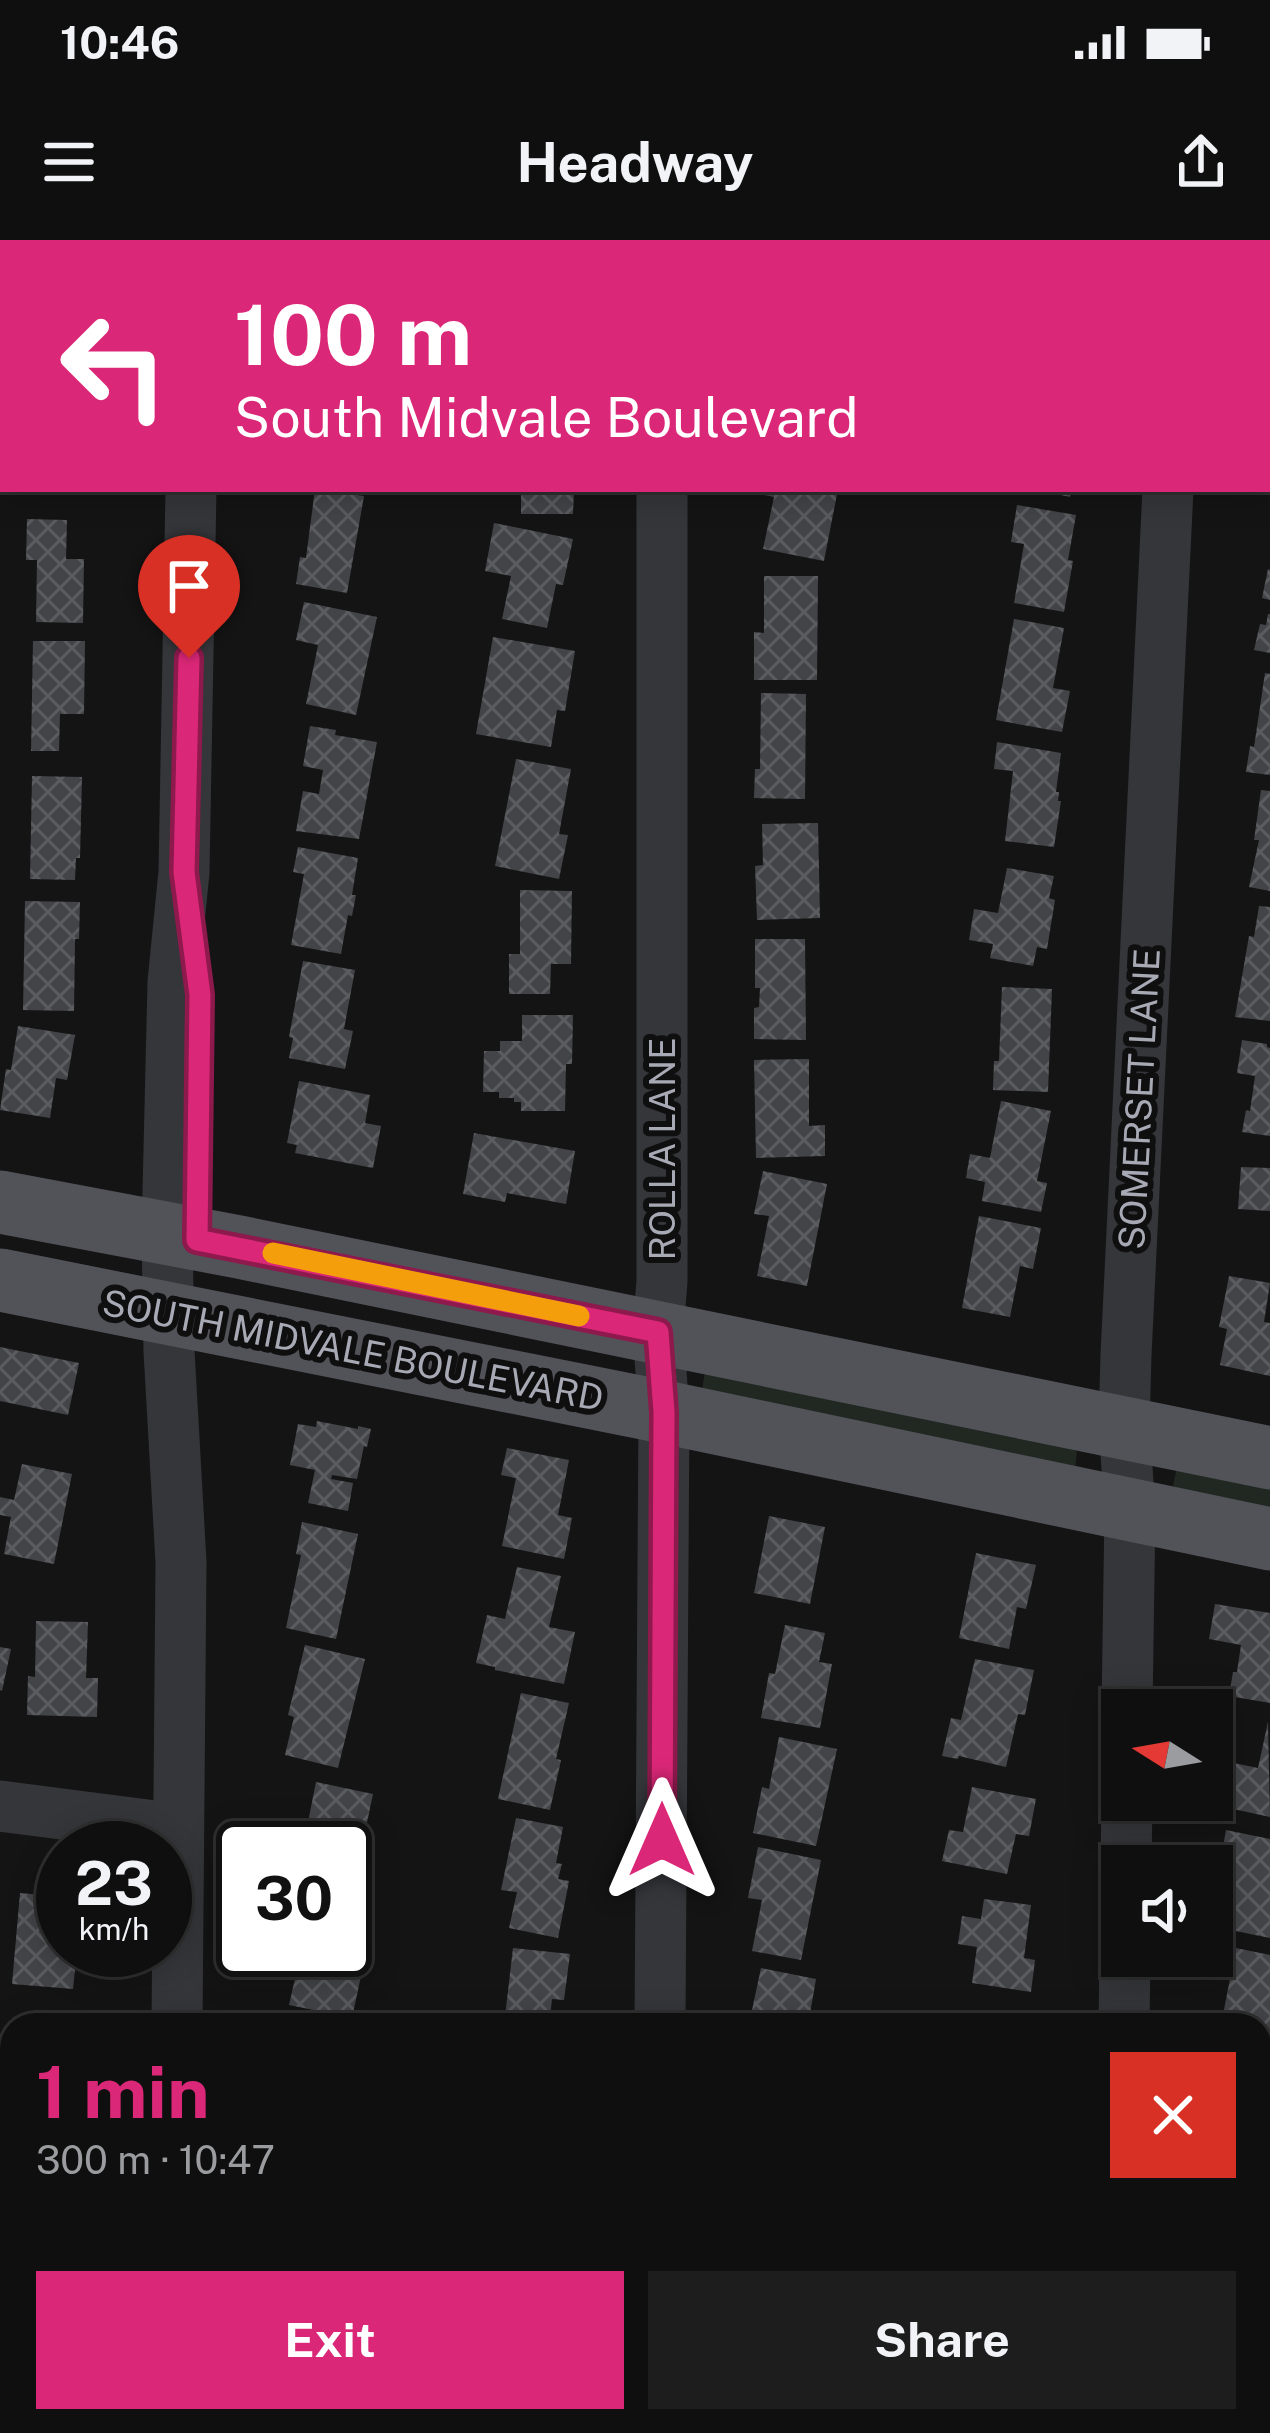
<!DOCTYPE html>
<meta charset="utf-8">
<style>
body{margin:0;font-family:"Public Sans",sans-serif;background:#1d1d1e;color:#f1f3f6;height:100vh;display:flex;flex-direction:column;font-size:45px;white-space:nowrap}
*{box-sizing:border-box;margin:0}
p{font-size:39px;color:#9b9c9f}
.icon{flex:none;width:66px;height:66px;fill:none;stroke:currentColor;stroke-width:2;stroke-linecap:round;stroke-linejoin:round}
.map{position:relative;flex:1;overflow:hidden}
.panel{position:absolute;left:0px;top:1773px;width:1272px;height:420px;display:flex;flex-direction:column;background:#0f0f10;border-radius:36px 36px 0 0;box-shadow:0 6px 30px #0003,0 0 0 3px #2f2f30}
.panel>*{flex:none}
.guide{position:absolute;left:0px;top:0px;width:1272px;height:252px;box-shadow:0 6px 30px #0003,0 0 0 3px #2f2f30;background:#db2777;color:#fff;overflow:hidden}
.needle{width:78px;rotate:281deg}
.fabs{position:absolute;left:1101px;top:1449px;display:grid;gap:24px}
.fabs a{display:grid;place-items:center;width:132px;height:132px;border-radius:0px;background:#0f0f10;box-shadow:0 6px 30px #0003,0 0 0 3px #2f2f30;font-size:60px}
.speed{position:absolute;left:36px;top:1581px;display:flex;gap:24px;font-size:60px;font-weight:700;text-align:center}
.speed>*{display:grid;place-content:center;width:156px;height:156px;border-radius:50%;background:#0f0f10;box-shadow:0 6px 30px #0003,0 0 0 3px #2f2f30;line-height:1}
.speed small{font-size:30px;font-weight:400}
.speed .limit{border:6px solid #111;border-radius:18px;background:#fff;color:#111}
.pin{position:absolute;display:grid;place-items:center;width:102px;height:102px;color:#fff;margin:-123px -51px;border-radius:50% 50% 50% 0;rotate:-45deg;box-shadow:0 0 12px #0007}
.pin .icon{rotate:45deg}
.me{position:absolute;width:132px;margin:-66px;rotate:0deg;stroke-linejoin:round;filter:drop-shadow(0 0 9px #0008)}
.turn{display:flex;align-items:center;gap:42px;height:252px;padding:0 36px;font-size:54px}
.turn .icon{width:156px;height:156px;stroke-width:2.5}
.turn b{display:block;font-size:84px;line-height:102px}
.round{display:grid;place-items:center;flex:none;width:126px;height:126px;border-radius:0px;background:#1d1d1e}
.overview{display:flex;align-items:center;justify-content:space-between;height:204px;padding:0 36px}
h1{font-size:72px;font-weight:700;line-height:90px;color:#db2777}
.primary-button{display:flex;gap:24px;margin-top:auto;padding:24px 36px}
.primary-button a{flex:1;height:138px;border-radius:0px;background:#db2777;color:#fff;font-size:48px;font-weight:700;line-height:138px;text-align:center}
.primary-button a+a{background:#1d1d1e;color:#f1f3f6}
.status{display:flex;justify-content:space-between;align-items:center;height:84px;padding:0 60px;background:#0f0f10;direction:ltr}
.status svg{height:33px;fill:currentColor}
header{display:flex;justify-content:space-between;align-items:center;height:156px;padding:0 36px;background:#0f0f10;font-size:54px;font-weight:700}
.map>svg:first-child{display:block}
.grass{fill:#212822}
.building{fill:url(#building-cross-hatch)}
.lines{fill:none;stroke-linecap:round;stroke-linejoin:round}
.minor{stroke:#35363a;stroke-width:51}
.major{stroke:#525259;stroke-width:63}
.route-casing{stroke:#8e194d;stroke-width:30}
.route{stroke:#db2777;stroke-width:21}
.slow{stroke:#f59e0b;stroke-width:21}
.labels{text-anchor:middle;stroke-width:12;stroke-linejoin:round;paint-order:stroke}
.street-label{font-size:36px;fill:#a7a9b4;stroke:#0f0f10}
</style>
<div class="status"><b>10:46</b><svg viewBox="0 0 49 12"><path d="M0 12V9h3v3zM5 12V6h3v6zM10 12V3h3v9zM15 12V0h3v12zM26 1h20v11H26zM47 4h2v5h-2z"/></svg></div>
<header><svg class="icon" aria-label="menu" viewBox="0 0 24 24"><path d="M4 6h16M4 12h16M4 18h16"/></svg>Headway<svg class="icon" aria-label="share" viewBox="0 0 24 24"><path d="M12 15V3M7 8l5-5 5 5M5 13v7h14v-7"/></svg></header>
<div class="map">
<svg width="1270" height="2193" viewBox="0 0 1270 2193">
<defs>
<pattern id="building-cross-hatch" width="8" height="8" patternUnits="userSpaceOnUse" patternTransform="scale(3)"><rect width="8" height="8" fill="#434448"/><path d="M0 0l8 8M0 8l8-8" fill="none" stroke="#5b5c60"/></pattern>
</defs>
<rect width="100%" height="100%" fill="#141415"/>
<!-- grass -->
<g class="grass">
<polygon points="705,1132 1053,1195 1077,1212 1075,1228 701,1155"/>
<polygon points="1177,1226 1270,1238 1270,1270 1194,1255 1173,1246"/>
</g>
<!-- building -->
<g class="building">
<polygon points="315,249 364,256 347,353 296,344 300,317 306,318"/>
<polygon points="521,249 574,249 573,274 521,274"/>
<polygon points="754,249 838,249 824,321 763,309 774,257 754,253"/>
<polygon points="1042,249 1071,249 1070,257 1041,251"/>
<polygon points="1017,265 1076,275 1068,320 1073,321 1064,372 1014,363 1024,304 1011,302"/>
<polygon points="27,279 67,280 66,319 84,319 83,383 36,382 37,320 26,320"/>
<polygon points="494,283 573,299 563,345 556,344 547,388 502,379 511,336 485,331"/>
<polygon points="1268,329 1270,330 1270,360 1262,358"/>
<polygon points="764,336 818,336 817,440 754,440 754,392 764,393"/>
<polygon points="304,362 377,377 356,475 306,464 318,405 296,400"/>
<polygon points="1268,374 1270,374 1270,413 1254,410 1260,384 1266,385"/>
<polygon points="1014,379 1064,388 1053,448 1070,451 1062,492 996,480"/>
<polygon points="493,397 575,411 565,471 557,470 551,507 476,494"/>
<polygon points="33,401 85,401 84,474 60,474 59,511 31,511"/>
<polygon points="1265,433 1270,434 1270,535 1246,532 1250,506 1254,507"/>
<polygon points="761,453 806,454 805,559 754,558 755,529 760,529"/>
<polygon points="310,486 336,490 335,495 377,502 359,599 296,591 303,551 319,554 323,530 303,526"/>
<polygon points="997,502 1061,513 1056,552 1059,552 1058,561 1061,561 1054,607 1005,601 1013,531 994,529"/>
<polygon points="516,519 571,529 559,594 568,595 559,639 495,626"/>
<polygon points="32,536 82,537 80,618 76,618 75,640 30,639"/>
<polygon points="1261,550 1270,551 1270,651 1249,647 1259,600 1254,600"/>
<polygon points="818,583 820,678 757,680 755,626 763,625 762,584"/>
<polygon points="298,607 358,618 352,655 356,655 352,676 348,675 341,714 291,705 304,634 293,632"/>
<polygon points="1007,628 1054,636 1049,658 1055,660 1047,709 1037,707 1033,726 990,718 993,704 969,700 974,669 998,673"/>
<polygon points="520,650 572,651 571,724 551,724 550,754 509,754 509,714 520,714"/>
<polygon points="25,661 80,662 79,699 75,699 74,771 23,770"/>
<polygon points="1259,666 1270,667 1270,781 1235,777 1249,696 1254,697"/>
<polygon points="755,699 805,699 806,800 754,799 754,768 759,767 760,748 755,748"/>
<polygon points="303,721 355,730 344,789 353,791 345,829 289,818 293,798 289,797"/>
<polygon points="1002,747 1052,749 1048,852 993,850 994,821 999,821"/>
<polygon points="522,775 573,775 572,824 566,824 565,871 521,871 521,862 514,862 514,858 499,858 499,852 483,852 484,811 500,811 500,801 522,801"/>
<polygon points="18,786 75,795 67,840 56,838 50,878 0,870 6,829 11,830"/>
<polygon points="1242,800 1267,804 1267,807 1270,808 1270,896 1242,892 1246,870 1250,871 1255,836 1237,833"/>
<polygon points="809,819 809,886 825,885 825,916 756,918 754,820"/>
<polygon points="299,841 370,855 365,883 381,886 373,928 295,913 297,905 287,903"/>
<polygon points="1001,861 1051,871 1037,941 1047,943 1041,972 982,961 985,942 966,938 970,914 990,918"/>
<polygon points="474,893 575,911 566,964 507,953 505,962 463,954"/>
<polygon points="1241,927 1270,928 1270,971 1238,969"/>
<polygon points="763,931 827,944 807,1046 757,1036 769,976 754,974"/>
<polygon points="979,976 1041,988 1033,1029 1020,1026 1010,1077 962,1068"/>
<polygon points="1229,1036 1270,1043 1264,1082 1270,1083 1270,1136 1220,1125 1227,1089 1219,1087"/>
<polygon points="0,1107 79,1123 68,1175 0,1161"/>
<polygon points="317,1181 358,1189 358,1186 371,1189 367,1207 364,1206 357,1239 332,1235 331,1239 353,1243 348,1271 308,1263 315,1230 290,1225 298,1184 316,1187"/>
<polygon points="507,1208 569,1220 558,1275 572,1278 564,1319 502,1306 516,1238 501,1235"/>
<polygon points="22,1224 72,1234 54,1324 4,1314 11,1277 0,1275 0,1257 14,1260"/>
<polygon points="769,1276 825,1287 810,1364 754,1353"/>
<polygon points="302,1282 358,1294 336,1399 286,1388 301,1315 296,1314"/>
<polygon points="976,1313 1036,1325 1026,1369 1017,1367 1009,1409 959,1398"/>
<polygon points="517,1327 561,1336 549,1387 575,1392 564,1444 495,1430 495,1427 476,1423 487,1375 505,1379"/>
<polygon points="1215,1364 1270,1373 1270,1463 1229,1456 1233,1432 1237,1432 1241,1405 1209,1399"/>
<polygon points="36,1381 88,1382 86,1438 98,1438 97,1477 27,1475 28,1436 35,1437"/>
<polygon points="785,1385 825,1393 819,1422 832,1424 820,1488 761,1478 769,1433 775,1434"/>
<polygon points="305,1405 365,1419 338,1528 285,1515 294,1477 288,1475"/>
<polygon points="0,1407 11,1409 2,1451 0,1450"/>
<polygon points="975,1419 1034,1430 1025,1475 1018,1474 1006,1527 959,1516 958,1519 942,1516 951,1478 961,1480"/>
<polygon points="521,1453 569,1463 556,1519 561,1520 550,1570 498,1559"/>
<polygon points="1268,1482 1270,1577 1215,1565 1224,1521 1258,1528"/>
<polygon points="779,1497 837,1509 816,1606 753,1593 762,1547 769,1549"/>
<polygon points="316,1542 373,1554 353,1649 345,1648 345,1608 299,1608 300,1601 304,1602"/>
<polygon points="972,1547 1036,1559 1029,1596 1016,1594 1007,1634 942,1621 949,1590 963,1592"/>
<polygon points="516,1578 563,1587 556,1623 562,1624 558,1639 569,1641 558,1698 509,1688 517,1652 501,1650"/>
<polygon points="1226,1590 1270,1599 1270,1698 1216,1687 1225,1641 1217,1640"/>
<polygon points="758,1607 821,1620 801,1720 752,1711 762,1660 748,1658"/>
<polygon points="20,1653 63,1657 63,1710 77,1710 73,1749 12,1744"/>
<polygon points="984,1659 1031,1665 1024,1718 1035,1720 1031,1752 972,1743 977,1707 958,1704 962,1676 981,1679"/>
<polygon points="345,1669 374,1675 352,1778 289,1765 299,1721 307,1722 310,1710 345,1710"/>
<polygon points="513,1708 570,1714 564,1760 552,1759 549,1785 504,1785"/>
<polygon points="1236,1708 1270,1715 1270,1800 1267,1812 1260,1811 1260,1785 1221,1785"/>
<polygon points="761,1728 816,1739 810,1774 828,1777 827,1785 789,1785 790,1777 752,1770"/>
<polygon points="984,1775 1044,1782 1044,1785 983,1785"/>
<polygon points="1260,1834 1270,1836 1270,1920 1260,1918"/>
<rect x="0" y="1936" width="12" height="63"/>
<polygon points="1260,1942 1270,1944 1270,2010 1262,2048"/>
<polygon points="1260,2063 1270,2065 1270,2120 1262,2161 1260,2161"/>
<polygon points="0,2150 12,2152 12,2181 36,2181 34,2193 0,2193"/>
<polygon points="1260,2179 1270,2181 1270,2193 1234,2193 1236,2181"/>
<polygon points="284,2181 337,2181 335,2193 282,2193"/>
<polygon points="779,2181 821,2181 820,2192 778,2187"/>
<polygon points="940,2181 1018,2181 1016,2193 938,2193"/>
</g>
<g class="lines">
<!-- minor -->
<g class="minor">
<polyline points="192,3 192,0"/>
<polyline points="662,3 662,0"/>
<polyline points="1177,3 1177,0"/>
<polyline points="1127,1470 1130,1269 1124,1187 1126,1115 1168,249"/>
<polyline points="0,1566 178,1589"/>
<polyline points="1126,1626 1127,1560"/>
<polyline points="177,1785 181,1322 169,1111 167,994 173,742 184,632 191,249"/>
<polyline points="660,1785 664,1172 658,1092 662,1041 662,249"/>
<polyline points="1124,1785 1125,1716"/>
<polyline points="0,2074 12,2076"/>
<polyline points="688,2181 694,2193"/>
<polyline points="170,2193 172,2181"/>
<polyline points="1120,2193 1120,2181"/>
</g>
<!-- major -->
<g class="major">
<polyline points="0,962 239,1007 1270,1218"/>
<polyline points="0,1040 664,1172 1270,1299"/>
</g>
</g>
<g class="lines">
<defs>
<polyline id="route" points="189,418 184,632 200,755 197,1000 658,1092 664,1172 662,1600"/>
</defs>
<!-- route casing -->
<use href="#route" class="route-casing"/>
<!-- route -->
<use href="#route" class="route"/>
<!-- slow -->
<polyline class="slow" points="273,1013 579,1076"/>
</g>
<g class="labels">
<!-- street labels -->
<g class="street-label">
<text transform="translate(1139 859) rotate(-87)" y="13">SOMERSET LANE</text>
<text transform="translate(662 909) rotate(-90)" y="13">ROLLA LANE</text>
<text transform="translate(353 1110) rotate(11)" y="13">SOUTH MIDVALE BOULEVARD</text>
</g>
</g>
</svg>
<div class="fabs">
<a><svg class="needle" viewBox="-14 -14 28 28"><path d="M0-13l5 13h-10z" fill="#e53935"/><path d="M0 13l5-13h-10z" fill="#9b9c9f"/></svg></a>
<a><svg class="icon" aria-label="sound" viewBox="0 0 24 24"><path d="M4 9h4l5-4v14l-5-4H4zM17 9q2 3 0 6"/></svg></a>
</div>
<div class="speed"><div>23<small>km/h</small></div><div class="limit">30</div></div>
<div class="pin" style="left:189px;top:418px;background:#d93025"><svg class="icon" aria-label="arrive" viewBox="0 0 24 24"><path d="M6 21V4h12l-3 4 3 4H6"/></svg></div>
<svg class="me" style="left:662px;top:1600px" viewBox="-20 -20 40 40"><path d="M0-17L14 15 0 8-14 15z" fill="#db2777" stroke="#fff" stroke-width="4"/></svg>
<div class="guide">
<div class="turn"><svg class="icon" aria-label="left" viewBox="0 0 24 24"><path d="M17 20v-9H6M10 6l-5 5 5 5"/></svg><div><b>100 m</b>South Midvale Boulevard</div></div>
</div>
<section class="panel">
<div class="overview"><div><h1>1 min</h1><p>300 m · 10:47</p></div><a class="round" style="background:#d93025;color:#fff"><svg class="icon" aria-label="close" viewBox="0 0 24 24"><path d="M6 6l12 12M18 6L6 18"/></svg></a></div>
<div class="primary-button"><a>Exit</a><a>Share</a></div>
</section>
</div>
